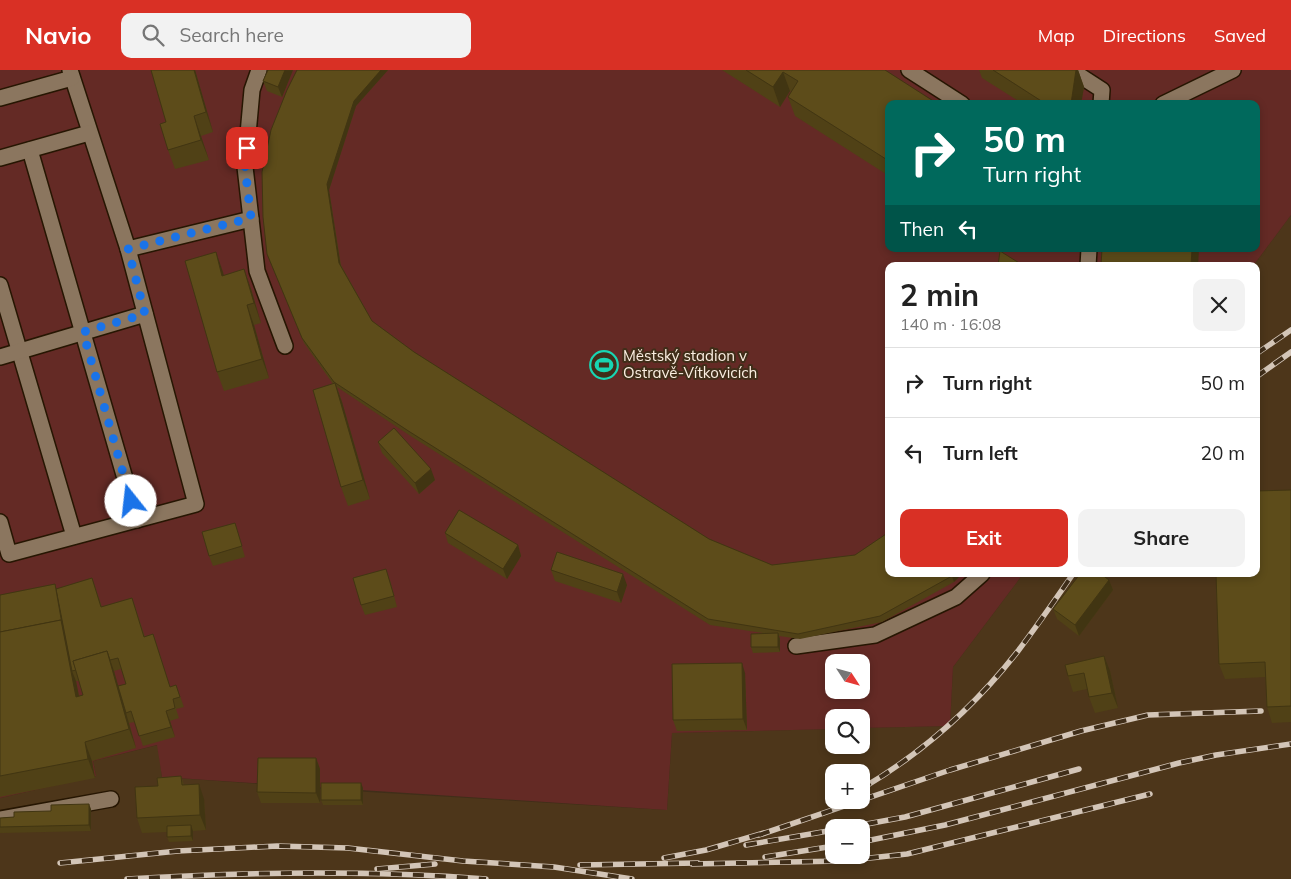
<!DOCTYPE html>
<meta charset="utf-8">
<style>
body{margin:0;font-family:Mulish,sans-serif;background:#f2f2f2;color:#222;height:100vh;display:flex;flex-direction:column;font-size:19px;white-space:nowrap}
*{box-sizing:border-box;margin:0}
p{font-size:16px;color:#767676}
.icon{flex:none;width:28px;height:28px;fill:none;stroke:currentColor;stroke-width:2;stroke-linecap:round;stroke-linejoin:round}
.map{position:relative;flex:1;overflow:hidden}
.side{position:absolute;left:885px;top:192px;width:375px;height:315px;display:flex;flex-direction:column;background:#fff;border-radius:10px;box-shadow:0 2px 8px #0003}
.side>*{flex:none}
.hud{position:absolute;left:885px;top:30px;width:375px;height:152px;border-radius:10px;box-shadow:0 2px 8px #0003;background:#00695c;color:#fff;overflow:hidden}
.needle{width:32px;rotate:126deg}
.tools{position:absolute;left:825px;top:584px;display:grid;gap:10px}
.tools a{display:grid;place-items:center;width:45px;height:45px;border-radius:10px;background:#fff;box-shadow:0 2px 8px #0003;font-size:25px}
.pin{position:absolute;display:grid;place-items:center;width:42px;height:42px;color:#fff;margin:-21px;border-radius:10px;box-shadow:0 2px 8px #0006}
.me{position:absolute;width:55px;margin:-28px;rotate:344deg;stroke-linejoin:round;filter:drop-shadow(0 0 4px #0008)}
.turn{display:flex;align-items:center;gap:18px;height:105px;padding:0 15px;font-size:22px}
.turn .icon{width:65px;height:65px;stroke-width:2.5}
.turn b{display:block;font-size:35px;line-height:42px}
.then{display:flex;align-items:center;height:48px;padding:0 15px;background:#0003;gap:10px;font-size:19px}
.round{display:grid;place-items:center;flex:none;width:52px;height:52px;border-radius:10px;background:#f2f2f2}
.headline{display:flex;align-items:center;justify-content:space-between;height:85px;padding:0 15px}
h1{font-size:30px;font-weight:700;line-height:38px}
.cta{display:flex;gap:10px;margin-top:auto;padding:10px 15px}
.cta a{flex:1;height:58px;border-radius:10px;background:#d93025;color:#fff;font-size:20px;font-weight:700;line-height:58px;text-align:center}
.cta a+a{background:#f2f2f2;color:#222}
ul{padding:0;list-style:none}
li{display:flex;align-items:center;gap:15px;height:70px;padding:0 15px;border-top:1px solid #e0e0e0}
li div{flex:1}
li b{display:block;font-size:19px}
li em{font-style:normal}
header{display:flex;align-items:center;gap:30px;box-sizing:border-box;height:70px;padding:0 25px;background:#d93025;color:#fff}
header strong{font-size:24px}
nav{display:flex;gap:28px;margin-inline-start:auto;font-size:18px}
.search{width:350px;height:45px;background:#f2f2f2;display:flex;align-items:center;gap:12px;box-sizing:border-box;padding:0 18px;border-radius:10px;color:#767676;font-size:19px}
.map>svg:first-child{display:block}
.built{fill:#4d361a;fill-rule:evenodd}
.green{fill:#642a25;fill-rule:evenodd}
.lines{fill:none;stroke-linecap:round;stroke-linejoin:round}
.minor-casing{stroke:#261602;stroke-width:18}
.minor{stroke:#8b765f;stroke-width:15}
.rail-casing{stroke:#d3c5b7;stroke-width:5.5}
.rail{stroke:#402e19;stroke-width:4;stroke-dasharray:11;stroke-linecap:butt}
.wall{fill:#504116;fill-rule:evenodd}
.shaded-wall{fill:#413512}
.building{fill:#5d4c1a;stroke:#413512}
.route{stroke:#1a73e8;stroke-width:9;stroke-dasharray:0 16.2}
.labels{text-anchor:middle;stroke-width:4;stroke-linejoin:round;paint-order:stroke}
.poi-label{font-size:15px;fill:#fbefe2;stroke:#402e19;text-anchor:start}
</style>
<header>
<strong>Navio</strong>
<div class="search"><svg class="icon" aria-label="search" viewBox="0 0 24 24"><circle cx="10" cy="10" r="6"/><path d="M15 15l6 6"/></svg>Search here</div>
<nav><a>Map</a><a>Directions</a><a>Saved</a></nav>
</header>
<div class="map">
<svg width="1291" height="809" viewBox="0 0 1291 809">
<rect width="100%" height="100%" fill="#402e19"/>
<!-- built -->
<path class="built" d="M1291,145V809H0V728L96,706L93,691L158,675L162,707L368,722L667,740L672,663L834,659V675H861V658L950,656L953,597L1023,504H1256V196H1253ZM834,702H861V730H834ZM834,758H861V785H834Z"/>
<!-- green -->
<path class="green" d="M0,0H1291V145L1253,196H889V504H1023L953,597L950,656L861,658V648H834V659L672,663L667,740L162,707L157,675L93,691L96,706L0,728ZM889,34H1256V179H889ZM834,592H861V620H834Z"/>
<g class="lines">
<defs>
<g id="minor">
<polyline points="70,0 128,179"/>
<polyline points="259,0 252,20 245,97 257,201 285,276"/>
<polyline points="909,0 962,34"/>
<polyline points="1071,0 1102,20 1101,34"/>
<polyline points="0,28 72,8"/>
<polyline points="1163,34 1233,0"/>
<polyline points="30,80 137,450"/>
<polyline points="0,88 89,63"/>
<polyline points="1088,196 1089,179"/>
<polyline points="0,215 74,466"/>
<polyline points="0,287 145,244"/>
<polyline points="0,452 9,484 196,434 128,179 251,149"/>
<polyline points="796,576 875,565 956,527 982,504"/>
<polyline points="0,749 111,729"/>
</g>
</defs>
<!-- minor casing -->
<use href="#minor" class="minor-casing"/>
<!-- minor -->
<use href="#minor" class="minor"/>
<defs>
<g id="rail">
<polyline points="1256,284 1291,260"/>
<polyline points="1256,307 1291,282"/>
<path d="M861,719C921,684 975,636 1018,581C1037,556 1055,530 1073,504"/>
<polyline points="845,758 905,747 1079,699"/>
<polyline points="759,765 950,700 1081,661 1148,645 1261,641"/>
<polyline points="861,772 945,755 1179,693 1216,685 1291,674"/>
<polyline points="746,775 834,760"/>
<polyline points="765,787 834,776"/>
<polyline points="664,788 706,780 764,763"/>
<polyline points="60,793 178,781 277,776 348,778 463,791 554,797 632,809"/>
<polyline points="692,794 842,791 907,784 1150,724"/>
<polyline points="580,795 698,793"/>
<polyline points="377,799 435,794"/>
<path d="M127,809C246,802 367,800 486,809"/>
</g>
</defs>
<!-- rail casing -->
<use href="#rail" class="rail-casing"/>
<!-- rail -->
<use href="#rail" class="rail"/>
</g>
<!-- wall -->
<g class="wall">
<polygon points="151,0 195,0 213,62 201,66 209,90 175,99 168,80 166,52"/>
<polygon points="268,0 293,0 282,27 267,21 263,11"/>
<polygon points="297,0 388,0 356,36 329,120 341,195 372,251 414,282 709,469 772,495 889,504 962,504 954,512 882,552 800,569 779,566 780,569 780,582 753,583 751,577 763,563 710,555 412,367 337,317 342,332 370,429 348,436 341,417 333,314 304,273 267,184"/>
<polygon points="722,0 885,0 889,34 889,106 795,46 788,27 791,22 790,21 780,37"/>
<polygon points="979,0 1078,0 1084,17 1081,34 1023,34 982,8"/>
<polygon points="224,205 251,219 261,253 254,255 269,308 224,321 217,302"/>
<polygon points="378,372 435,410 419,424 382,383"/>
<polygon points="1291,420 1291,652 1272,653 1267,637 1266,607 1225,609 1219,594"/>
<polygon points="238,463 245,487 213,496 209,486"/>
<polygon points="445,463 518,475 521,486 507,509 448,473"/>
<polygon points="551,500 627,515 621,533 555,511"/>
<path d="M92,508L102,537L132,528L145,567L153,564L170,617L176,615L184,637L176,639L179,648L170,651L175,667L143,676L135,652L129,653L128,649L136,678L92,691L95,708L0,727V525L55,514L56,519ZM121,599L126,614L118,616L114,601ZM76,611H79L83,625L79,626Z"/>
<polygon points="390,510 397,537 365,545 361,535"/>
<polygon points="1109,510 1113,520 1079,566 1057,549 1053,539"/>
<polygon points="1065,595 1110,601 1118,638 1095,643 1089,627 1087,619 1073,622 1068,606"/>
<polygon points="745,603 747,660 677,661 673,650"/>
<polygon points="316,688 320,699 320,733 261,733 257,722"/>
<polygon points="181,706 184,715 204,729 206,760 193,761 193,771 169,772 167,767 167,762 142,763 137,748 158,716"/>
<polygon points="363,718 363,735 323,735 321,730"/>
<polygon points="91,739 91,761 0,763 0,748 14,747"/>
</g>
<!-- shaded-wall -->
<g class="shaded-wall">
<polygon points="194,0 195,0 213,62 206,42"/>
<polygon points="285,0 293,0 282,27 278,17"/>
<polygon points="381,0 388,0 356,36 329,120 341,198 339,193 327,114 354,31"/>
<polygon points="1076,0 1078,0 1084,17 1081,34 1071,34"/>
<polygon points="783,2 790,21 780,37 773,17"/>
<polygon points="194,46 201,66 209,90 201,70"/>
<polygon points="1192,179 1199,179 1198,196 1191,196"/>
<polygon points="216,182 223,202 229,225 222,206"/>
<polygon points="244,199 251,219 261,253 254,233"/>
<polygon points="247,235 254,255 269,308 262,289"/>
<polygon points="335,313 342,332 370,429 363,410"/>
<polygon points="431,399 435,410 419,424 415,413"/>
<polygon points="518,475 521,486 507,509 503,499"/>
<polygon points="623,504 627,515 621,533 617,522"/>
<polygon points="954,504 962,504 954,512 952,506"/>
<polygon points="1109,510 1113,520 1079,566 1075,555"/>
<polygon points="55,514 60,530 72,601 76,611 83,647 76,627 61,550"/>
<polygon points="778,563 780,569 780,582 778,577"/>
<polygon points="107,581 114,601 136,678 129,659"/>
<polygon points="1104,586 1110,601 1118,638 1112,623"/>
<polygon points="742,593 745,603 747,660 743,649"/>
<polygon points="166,641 170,651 175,667 171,657"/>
<polygon points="85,672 92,691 95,708 88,689"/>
<polygon points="316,688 320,699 320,733 316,723"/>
<polygon points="361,713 363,718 363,735 361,730"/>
<polygon points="199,714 204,729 206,760 200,745"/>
<polygon points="89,734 91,739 91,761 89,755"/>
<polygon points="191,755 193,761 193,771 191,766"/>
</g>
<!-- building -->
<g class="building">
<polygon points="151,0 194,0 206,42 194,46 201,70 168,80 160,54 166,52"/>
<polygon points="268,0 285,0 278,17 263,11"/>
<polygon points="297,0 381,0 354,31 327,114 339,193 372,251 414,282 709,469 772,495 855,485 889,462 889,504 954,504 952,506 880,546 798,564 708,549 410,362 334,312 302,268 267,184 263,147 262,102 271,60 287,20"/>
<polygon points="746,0 885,0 938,34 889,34 889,91 788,27 798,11 783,2 773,17"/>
<polygon points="993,0 1076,0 1071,34 1046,34"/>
<polygon points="1102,179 1192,179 1191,196 1122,196 1101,195"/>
<polygon points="1000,181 1024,196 998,196"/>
<polygon points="216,182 222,206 244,199 254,233 247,235 262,289 217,302 185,191"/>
<polygon points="335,313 363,410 341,417 313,320"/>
<polygon points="394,358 431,399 415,413 378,372"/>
<polygon points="1291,420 1291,636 1267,637 1265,592 1219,594 1216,504 1256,504 1256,421"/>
<polygon points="459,440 518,475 503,499 445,463"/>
<polygon points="235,453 242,476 209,486 202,462"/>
<polygon points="557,482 623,504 617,522 551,500"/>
<polygon points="386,499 394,526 361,535 353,508"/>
<polygon points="1080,504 1101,504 1109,510 1075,555 1053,539"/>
<polygon points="92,508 101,537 132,528 144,567 153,564 170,617 176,615 180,627 173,629 175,638 166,641 171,657 139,666 131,641 126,643 118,616 126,614 118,588 110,590 107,581 73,591 76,600 72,601 56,519"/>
<polygon points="55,514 62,554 61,550 0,562 0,525"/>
<polygon points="61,550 76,627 83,625 73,591 107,581 129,659 85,672 88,689 0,706 0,562"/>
<polygon points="778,563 778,577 751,577 751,564"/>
<polygon points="1104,586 1112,623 1089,627 1084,603 1068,606 1065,595"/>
<polygon points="742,593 743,649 673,650 672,594"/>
<polygon points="258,688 316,688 316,723 257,722"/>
<polygon points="181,706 182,715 199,714 200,745 137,748 135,717 158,716 157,708"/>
<rect x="321" y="713" width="40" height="17"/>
<polygon points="89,734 89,755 0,757 0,748 14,747 14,742 51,741 51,735"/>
<polygon points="191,755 191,766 167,767 167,756"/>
</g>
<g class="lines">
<!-- route -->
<polyline class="route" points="131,431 83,262 145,244 128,179 251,148 245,97 247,78"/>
</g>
<!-- icons -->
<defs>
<symbol id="stadium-ring" viewBox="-11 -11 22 22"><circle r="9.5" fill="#402e19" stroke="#18d5b2" stroke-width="1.5"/><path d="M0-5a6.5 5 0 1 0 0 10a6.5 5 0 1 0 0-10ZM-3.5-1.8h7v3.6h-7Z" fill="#18d5b2"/></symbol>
</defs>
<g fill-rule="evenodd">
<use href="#stadium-ring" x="588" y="279" width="32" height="32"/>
</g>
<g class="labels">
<!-- poi labels -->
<g class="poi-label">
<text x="623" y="291">Městský stadion v<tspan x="623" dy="17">Ostravě-Vítkovicích</tspan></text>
</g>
</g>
</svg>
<div class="tools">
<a><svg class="needle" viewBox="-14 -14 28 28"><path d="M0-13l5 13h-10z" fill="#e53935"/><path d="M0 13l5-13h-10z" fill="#767676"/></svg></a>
<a><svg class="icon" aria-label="search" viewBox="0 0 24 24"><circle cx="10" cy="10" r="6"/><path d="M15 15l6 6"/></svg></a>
<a>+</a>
<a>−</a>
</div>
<div class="pin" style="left:247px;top:78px;background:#d93025"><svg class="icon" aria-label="arrive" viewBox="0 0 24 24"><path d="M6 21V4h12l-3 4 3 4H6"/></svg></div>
<svg class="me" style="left:131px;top:431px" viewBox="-20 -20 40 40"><circle r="19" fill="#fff"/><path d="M0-13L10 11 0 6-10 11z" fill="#1a73e8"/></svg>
<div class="hud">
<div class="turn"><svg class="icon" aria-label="right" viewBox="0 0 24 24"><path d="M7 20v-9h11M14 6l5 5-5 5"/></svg><div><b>50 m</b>Turn right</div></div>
<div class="then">Then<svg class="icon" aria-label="left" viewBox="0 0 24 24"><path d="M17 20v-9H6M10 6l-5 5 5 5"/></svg></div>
</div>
<section class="side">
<div class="headline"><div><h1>2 min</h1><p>140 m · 16:08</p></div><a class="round"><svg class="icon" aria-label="close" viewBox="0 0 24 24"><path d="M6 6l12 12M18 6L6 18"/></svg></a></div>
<ul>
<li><svg class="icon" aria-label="right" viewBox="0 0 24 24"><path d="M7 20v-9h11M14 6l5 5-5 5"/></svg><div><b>Turn right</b></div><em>50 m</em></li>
<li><svg class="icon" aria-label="left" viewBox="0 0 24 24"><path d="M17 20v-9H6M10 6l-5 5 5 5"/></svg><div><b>Turn left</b></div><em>20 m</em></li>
</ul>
<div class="cta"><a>Exit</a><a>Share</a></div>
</section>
</div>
